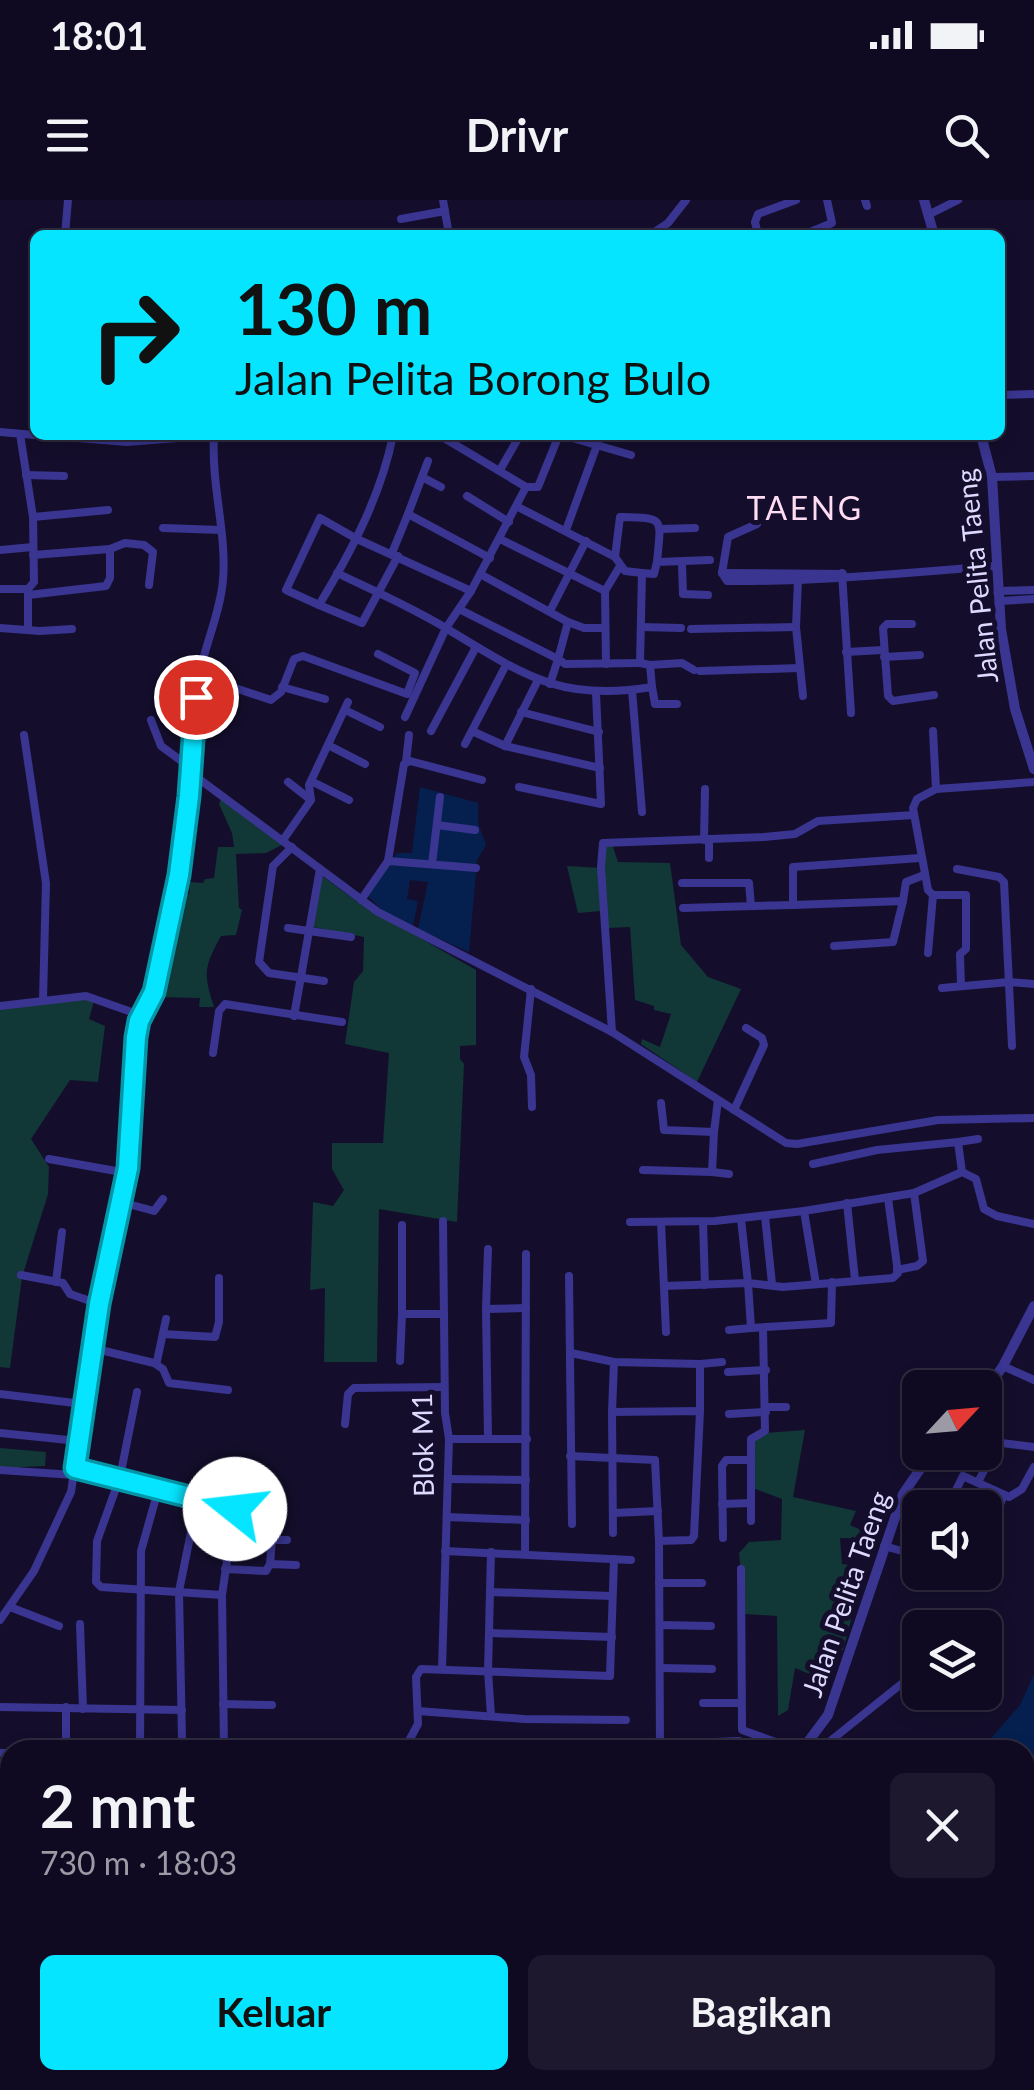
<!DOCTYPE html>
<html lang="id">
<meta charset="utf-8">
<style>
body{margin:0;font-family:Lato,sans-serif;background:#1d182e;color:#f1f3f6;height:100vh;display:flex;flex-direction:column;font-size:38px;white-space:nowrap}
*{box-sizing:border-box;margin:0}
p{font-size:32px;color:#9b9aa5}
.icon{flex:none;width:55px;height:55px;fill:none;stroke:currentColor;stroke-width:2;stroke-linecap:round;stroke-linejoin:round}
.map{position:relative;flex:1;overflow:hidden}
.drawer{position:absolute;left:0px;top:1540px;width:1035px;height:350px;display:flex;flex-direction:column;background:#0f0a21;border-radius:30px 30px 0 0;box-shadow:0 5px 15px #0003,0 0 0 2px #2f2b3f}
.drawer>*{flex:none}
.hud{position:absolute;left:30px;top:30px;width:975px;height:210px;border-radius:15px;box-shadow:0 5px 15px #0003,0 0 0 2px #2f2b3f;background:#06e5ff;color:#111;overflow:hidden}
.needle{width:65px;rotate:64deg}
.fabs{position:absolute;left:902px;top:1170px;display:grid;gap:20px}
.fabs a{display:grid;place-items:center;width:100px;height:100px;border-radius:15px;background:#0f0a21;box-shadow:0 5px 15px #0003,0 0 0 2px #2f2b3f;font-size:50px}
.pin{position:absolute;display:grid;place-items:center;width:85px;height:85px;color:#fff;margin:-42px;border:5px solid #fff;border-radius:50%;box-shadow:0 2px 10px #0007}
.me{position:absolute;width:110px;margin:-55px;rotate:286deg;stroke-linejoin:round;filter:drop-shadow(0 0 8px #0008)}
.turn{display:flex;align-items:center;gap:35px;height:210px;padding:0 40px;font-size:45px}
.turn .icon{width:130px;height:130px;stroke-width:2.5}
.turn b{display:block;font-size:70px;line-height:85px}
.round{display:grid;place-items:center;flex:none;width:105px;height:105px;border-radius:15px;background:#1d182e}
.overview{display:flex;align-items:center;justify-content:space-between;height:170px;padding:0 40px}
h1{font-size:60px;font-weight:700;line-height:75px}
.primary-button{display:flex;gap:20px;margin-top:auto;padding:20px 40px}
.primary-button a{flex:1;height:115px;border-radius:15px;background:#06e5ff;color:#111;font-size:40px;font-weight:700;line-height:115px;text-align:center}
.primary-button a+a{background:#1d182e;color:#f1f3f6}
.status{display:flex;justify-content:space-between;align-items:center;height:70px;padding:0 50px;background:#0f0a21;direction:ltr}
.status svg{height:28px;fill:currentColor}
header{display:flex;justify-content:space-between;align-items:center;height:130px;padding:0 40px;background:#0f0a21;font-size:45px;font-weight:700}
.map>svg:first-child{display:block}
.green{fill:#113736}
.water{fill:#05204f}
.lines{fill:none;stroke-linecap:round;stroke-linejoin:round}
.minor{stroke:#393590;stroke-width:8}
.tertiary{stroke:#393590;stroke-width:10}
.route-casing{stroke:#0495a6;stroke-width:25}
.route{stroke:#06e5ff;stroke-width:18}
.labels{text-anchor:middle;stroke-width:10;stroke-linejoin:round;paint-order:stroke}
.street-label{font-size:28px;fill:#dedaff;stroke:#140e2c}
.quarter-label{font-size:32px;letter-spacing:2.5px;fill:#ffdcf2;stroke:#140e2c}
</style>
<div class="status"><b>18:01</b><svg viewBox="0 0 49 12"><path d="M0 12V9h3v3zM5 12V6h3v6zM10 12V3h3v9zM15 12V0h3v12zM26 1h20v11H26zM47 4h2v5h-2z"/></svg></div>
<header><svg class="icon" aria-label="menu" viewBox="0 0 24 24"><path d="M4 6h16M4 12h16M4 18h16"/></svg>Drivr<svg class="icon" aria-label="search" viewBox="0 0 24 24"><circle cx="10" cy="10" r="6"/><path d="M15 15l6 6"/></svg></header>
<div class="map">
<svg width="1034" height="1890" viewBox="0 0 1034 1890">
<rect width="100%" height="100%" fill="#140e2c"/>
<!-- green -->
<g class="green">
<path d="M221,599L282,645L266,653L236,654L239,708L242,710L236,735L221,736C204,767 203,773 214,807H199L200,798L157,797L179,693L189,694L190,682L203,683L205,679L214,678L218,647H234L232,633L219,604Z"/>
<polygon points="611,641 618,662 670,663 681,745 708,777 741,789 697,882 641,844 642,839 660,847 671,814 654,810 654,806 635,800 630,727 609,728 601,711 578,713 567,666 601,668 603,645"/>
<polygon points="322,676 359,703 476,770 476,845 460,846 460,859 464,864 457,1022 379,1009 377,1162 324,1162 325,1088 310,1090 313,1002 333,1006 344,990 332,969 332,943 383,943 389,853 345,844 354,782 363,771 364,737 313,727"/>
<polygon points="72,797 94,801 89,819 105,826 98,882 70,880 31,939 49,967 48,994 22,1077 10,1168 0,1167 0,804"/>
<polygon points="805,1230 793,1297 856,1311 850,1325 870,1334 868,1339 840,1338 842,1364 865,1367 843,1450 824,1450 819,1478 795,1468 788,1510 778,1516 777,1416 745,1414 739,1353 749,1342 781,1340 782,1299 753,1288 751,1234"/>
<polygon points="0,1248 46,1252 45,1266 0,1268"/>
</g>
<!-- water -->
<g class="water">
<polygon points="420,587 478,603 478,623 486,645 477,660 469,752 418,729 428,682 410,680 407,699 418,701 413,726 384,712 368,696 397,653 412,653"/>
<polygon points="1034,1474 1034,1813 1025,1824 1025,1550 981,1550 1020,1505"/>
<polygon points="747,1880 982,1880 975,1890 738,1890"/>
</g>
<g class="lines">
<!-- minor -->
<g class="minor">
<polyline points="443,0 449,35"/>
<polyline points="865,0 867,6"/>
<polyline points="928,15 958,0"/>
<polyline points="401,19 445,11"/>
<polyline points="65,35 68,0"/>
<polyline points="650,35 668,23 686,0"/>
<polyline points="758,35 755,22 758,14 796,0"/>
<polyline points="803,35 832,23 827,0"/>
<polyline points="1000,195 1034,194"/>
<polyline points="0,232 35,235"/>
<polyline points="41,235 127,242 215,235"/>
<path d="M393,235C381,296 351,352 319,405L286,390L320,318L357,339L471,391"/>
<polyline points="562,235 631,255"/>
<polyline points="899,236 905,235"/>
<polyline points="500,270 520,235"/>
<polyline points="26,275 64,276"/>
<polyline points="422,277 441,287"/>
<polyline points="992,277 1034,276"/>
<polyline points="526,287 538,287 559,235"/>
<polyline points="467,296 509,322"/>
<polyline points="518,307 615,357"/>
<polyline points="408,314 428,261"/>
<polyline points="33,317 108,310"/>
<polyline points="163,328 221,330"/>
<polyline points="660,329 695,328"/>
<polyline points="566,330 597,245"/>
<polyline points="500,339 605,391 606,464"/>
<polyline points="0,350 33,347"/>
<polyline points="392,353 408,314 490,358"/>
<polyline points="33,355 110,349 125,343 144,345 153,352 149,385"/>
<polyline points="682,364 683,394 708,395"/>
<path d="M337,373C374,391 413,408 449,430C524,475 560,502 652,487L650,465L640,463L642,373L654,374L657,362L710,360"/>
<path d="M642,373L625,371L615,357L620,317C666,318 661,317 657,362"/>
<path d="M722,373L727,381C817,382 905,373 995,366"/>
<polyline points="722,373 843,374"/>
<polyline points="722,373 728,337 757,324"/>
<polyline points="842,373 851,513"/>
<polyline points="480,374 568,422 558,459 565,464 640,463"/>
<polyline points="798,380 796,427 803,496"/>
<polyline points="0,389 28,389 34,382 33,317 20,234"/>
<polyline points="605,391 620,366"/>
<polyline points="996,391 1034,390"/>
<polyline points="28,393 28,430"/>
<polyline points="28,395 106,386 110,378 110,349"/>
<polyline points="999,401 1034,399"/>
<polyline points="319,405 362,423 398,356"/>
<polyline points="459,409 558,459 550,484"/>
<polyline points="550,411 586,341"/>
<polyline points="568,422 584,428 605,428"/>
<polyline points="912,424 887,424 883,428 888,496 893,501 934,495"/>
<polyline points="641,427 681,428"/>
<polyline points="0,428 40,431 72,429"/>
<polyline points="691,429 796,427"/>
<polyline points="846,452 883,450"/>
<polyline points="884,457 920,455"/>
<polyline points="650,465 682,463 694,470"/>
<polyline points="700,471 800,468"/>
<polyline points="199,476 271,500 281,492 294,459 303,456 407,494 415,473 378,454"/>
<polyline points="538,480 505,546 600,568"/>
<polyline points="282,487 325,499"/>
<polyline points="652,487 655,504 677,504"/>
<polyline points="632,490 642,612"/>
<polyline points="345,510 380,527"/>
<polyline points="521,512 599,532"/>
<polyline points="405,517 446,428 471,391 526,287 439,235"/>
<polyline points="151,520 161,546 191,568"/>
<polyline points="431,531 476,447"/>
<polyline points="472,531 505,546"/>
<polyline points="933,531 936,589"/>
<polyline points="24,535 46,683 43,800"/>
<polyline points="465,544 506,465"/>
<polyline points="328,545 365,564"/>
<polyline points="406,562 409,535"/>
<polyline points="191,573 378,712 612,832 786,943 797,944 938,920 1034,918"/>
<polyline points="311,581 349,600"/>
<polyline points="288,582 311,600"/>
<polyline points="519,587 601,604 596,493"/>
<polyline points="437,625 475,630"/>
<polyline points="283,640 311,600 309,585 348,502"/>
<polyline points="704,640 705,589"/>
<polyline points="292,647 273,666 259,762 269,773 324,781"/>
<polyline points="709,658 709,640"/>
<polyline points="388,661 476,668"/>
<polyline points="432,664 440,597"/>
<polyline points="957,669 999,677 1004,682 1012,846"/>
<polyline points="682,683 749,683 751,706"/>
<polyline points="361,700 388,661 404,564 410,561 482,580"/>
<polyline points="903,701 906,682 924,675"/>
<polyline points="683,708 793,705"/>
<polyline points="288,728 351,737"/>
<polyline points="834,746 893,742 903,701 793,705 793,667 920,658"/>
<polyline points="928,753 933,695"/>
<polyline points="961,786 960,754 966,749 966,695 933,695 928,690 913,608 917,599 936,589 1034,582"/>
<polyline points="942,788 1009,782 1034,784"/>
<polyline points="531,789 524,857 531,875 532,907"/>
<polyline points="0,806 86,796 143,816"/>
<polyline points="294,816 320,669"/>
<polyline points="612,832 601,667 603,643 764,637 795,634 818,621 914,615"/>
<polyline points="213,853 219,811 225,804 342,822"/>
<polyline points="661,903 664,930 714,932 718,900"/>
<polyline points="734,910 764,845 762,838 746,828"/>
<polyline points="958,942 978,939"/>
<polyline points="49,959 127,973"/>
<polyline points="813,964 877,950 958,942 962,972"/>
<polyline points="643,970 712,972 714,932"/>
<polyline points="712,972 729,974"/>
<polyline points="121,1002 154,1011 163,999"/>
<polyline points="847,1003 855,1080"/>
<polyline points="804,1011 816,1084"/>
<polyline points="765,1016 772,1084"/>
<polyline points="741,1019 748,1083 783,1087 893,1078 898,1073 888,998"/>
<polyline points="630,1022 715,1021 804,1011 914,993 962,972 976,979 984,1009 997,1016 1034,1024"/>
<polyline points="661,1022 666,1132"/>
<polyline points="703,1022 705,1085"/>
<polyline points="402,1025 402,1114 444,1114"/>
<polyline points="488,1049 486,1109 526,1108"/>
<polyline points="897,1070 917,1066 923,1061 914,993"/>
<polyline points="21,1075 63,1083 70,1094 99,1104"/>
<polyline points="569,1076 572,1324"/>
<polyline points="56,1082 62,1032"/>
<polyline points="664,1086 748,1083 751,1128 729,1130"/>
<polyline points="486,1109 488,1239"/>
<polyline points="751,1128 831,1123 832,1082"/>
<polyline points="163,1134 215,1137 219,1122 219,1078"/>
<polyline points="92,1148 154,1163 157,1161 166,1119"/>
<polyline points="571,1153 614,1162 700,1164 700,1211"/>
<polyline points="400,1161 402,1114"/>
<polyline points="614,1162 612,1212 700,1211 694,1336 691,1340 659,1341 660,1550"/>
<polyline points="154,1163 163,1169 169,1183 228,1190"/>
<polyline points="700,1164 722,1162"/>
<polyline points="1003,1166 1034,1180"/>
<polyline points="728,1172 766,1170"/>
<polyline points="137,1192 120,1277 97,1341 96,1382 101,1387 222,1395"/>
<polyline points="0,1194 83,1204"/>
<polyline points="766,1207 786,1207"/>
<polyline points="612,1212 613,1333"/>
<polyline points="729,1214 766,1212"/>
<polyline points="345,1224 348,1194 354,1188 444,1187"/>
<polyline points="0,1233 78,1241"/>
<polyline points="449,1239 527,1239"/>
<polyline points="985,1241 1034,1247"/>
<polyline points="570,1256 655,1260 659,1341"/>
<polyline points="75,1268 235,1307 222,1395 224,1550"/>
<polyline points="0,1270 74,1275"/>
<polyline points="448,1279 526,1280"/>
<polyline points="978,1282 998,1244"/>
<polyline points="722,1304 751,1303"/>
<polyline points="947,1308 963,1276 1009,1297 1022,1289 1034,1267"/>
<polyline points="613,1313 658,1311"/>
<polyline points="447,1317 526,1320"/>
<polyline points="751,1321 751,1239 765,1231 763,1128"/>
<polyline points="723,1338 722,1266 726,1260 751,1260"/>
<polyline points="985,1343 1003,1297"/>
<polyline points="884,1346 920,1356"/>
<polyline points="445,1351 631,1360"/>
<polyline points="525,1353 526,1054"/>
<polyline points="270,1364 272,1340 287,1340"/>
<polyline points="225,1369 266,1371 270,1364 296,1365"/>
<polyline points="741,1369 742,1530 798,1550"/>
<polyline points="952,1372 966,1385"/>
<polyline points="659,1383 702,1383"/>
<polyline points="490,1392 612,1396"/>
<polyline points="10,1407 59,1426"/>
<path d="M0,1420L34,1371L71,1292L99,1104L128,969L136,837C139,821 148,810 153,795C164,756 172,715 179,675C190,609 187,542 199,477C205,444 220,414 223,380C227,333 211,286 214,235"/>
<polyline points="80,1424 83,1509"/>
<polyline points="660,1425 711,1426"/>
<polyline points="489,1433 612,1437"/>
<polyline points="661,1468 712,1469"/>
<polyline points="442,1469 449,1239 445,1213 443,1021"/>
<polyline points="703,1503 740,1503"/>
<polyline points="223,1504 272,1505"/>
<polyline points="0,1507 182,1510"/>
<polyline points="418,1511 524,1519 626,1520"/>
<polyline points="491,1516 488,1471 491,1352"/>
<polyline points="182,1539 179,1391 198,1298"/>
<polyline points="693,1543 739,1541"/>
<polyline points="66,1550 66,1507"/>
<polyline points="140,1550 141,1351 159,1287"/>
<polyline points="404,1550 418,1524 416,1477 421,1469 610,1476 614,1359"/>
<polyline points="819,1550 905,1481 921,1495"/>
<polyline points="0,1553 10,1553"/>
<polyline points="0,1627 0,1629"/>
<polyline points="0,1750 4,1748 6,1741 3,1694"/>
<polyline points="204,1880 205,1890"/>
<polyline points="240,1880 256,1890"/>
<polyline points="312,1880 328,1890"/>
<polyline points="378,1880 393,1890"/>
<polyline points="447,1880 462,1890"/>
<polyline points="530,1880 544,1890"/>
<polyline points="480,1890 487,1880"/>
</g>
<!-- tertiary -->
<g class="tertiary">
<polyline points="924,0 934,35"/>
<polyline points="981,235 992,277 1001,429 1015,509 1034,569"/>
<polyline points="985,1192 1003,1166 1034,1106"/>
<polyline points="802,1550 828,1515 903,1294 932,1252"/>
<polyline points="551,1890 558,1880"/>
</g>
</g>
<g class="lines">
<defs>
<polyline id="route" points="196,497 189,596 179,675 154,792 139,821 136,837 128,968 99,1104 75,1268 186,1296 231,1303 235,1309"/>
</defs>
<!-- route casing -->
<use href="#route" class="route-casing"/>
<!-- route -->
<use href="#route" class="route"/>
</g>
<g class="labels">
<!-- street labels -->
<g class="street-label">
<text transform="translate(977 376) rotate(-96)" y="10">Jalan Pelita Taeng</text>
<text transform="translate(423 1245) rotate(-91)" y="10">Blok M1</text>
<text transform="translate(846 1394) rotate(-71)" y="10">Jalan Pelita Taeng</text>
</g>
<!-- quarter labels -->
<g class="quarter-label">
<text x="805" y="320">TAENG</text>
</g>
</g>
</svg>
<div class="fabs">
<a><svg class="needle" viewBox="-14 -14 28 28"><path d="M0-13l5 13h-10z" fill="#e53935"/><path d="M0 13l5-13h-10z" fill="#9b9aa5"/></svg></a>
<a><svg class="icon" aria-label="sound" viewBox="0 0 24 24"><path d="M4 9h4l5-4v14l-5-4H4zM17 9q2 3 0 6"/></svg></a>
<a><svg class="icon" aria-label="layers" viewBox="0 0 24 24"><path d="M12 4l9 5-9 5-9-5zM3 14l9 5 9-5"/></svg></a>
</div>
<div class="pin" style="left:196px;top:497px;background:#d93025"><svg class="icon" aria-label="arrive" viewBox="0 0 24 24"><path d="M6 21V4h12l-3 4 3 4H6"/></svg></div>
<svg class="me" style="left:235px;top:1309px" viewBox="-20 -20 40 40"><circle r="19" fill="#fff"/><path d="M0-13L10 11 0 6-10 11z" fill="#06e5ff"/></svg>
<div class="hud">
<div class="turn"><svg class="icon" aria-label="right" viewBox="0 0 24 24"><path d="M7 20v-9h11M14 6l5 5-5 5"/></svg><div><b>130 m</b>Jalan Pelita Borong Bulo</div></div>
</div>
<section class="drawer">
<div class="overview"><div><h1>2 mnt</h1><p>730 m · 18:03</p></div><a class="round"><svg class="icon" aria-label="close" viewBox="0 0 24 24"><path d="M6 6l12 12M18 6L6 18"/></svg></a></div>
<div class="primary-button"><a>Keluar</a><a>Bagikan</a></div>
</section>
</div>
